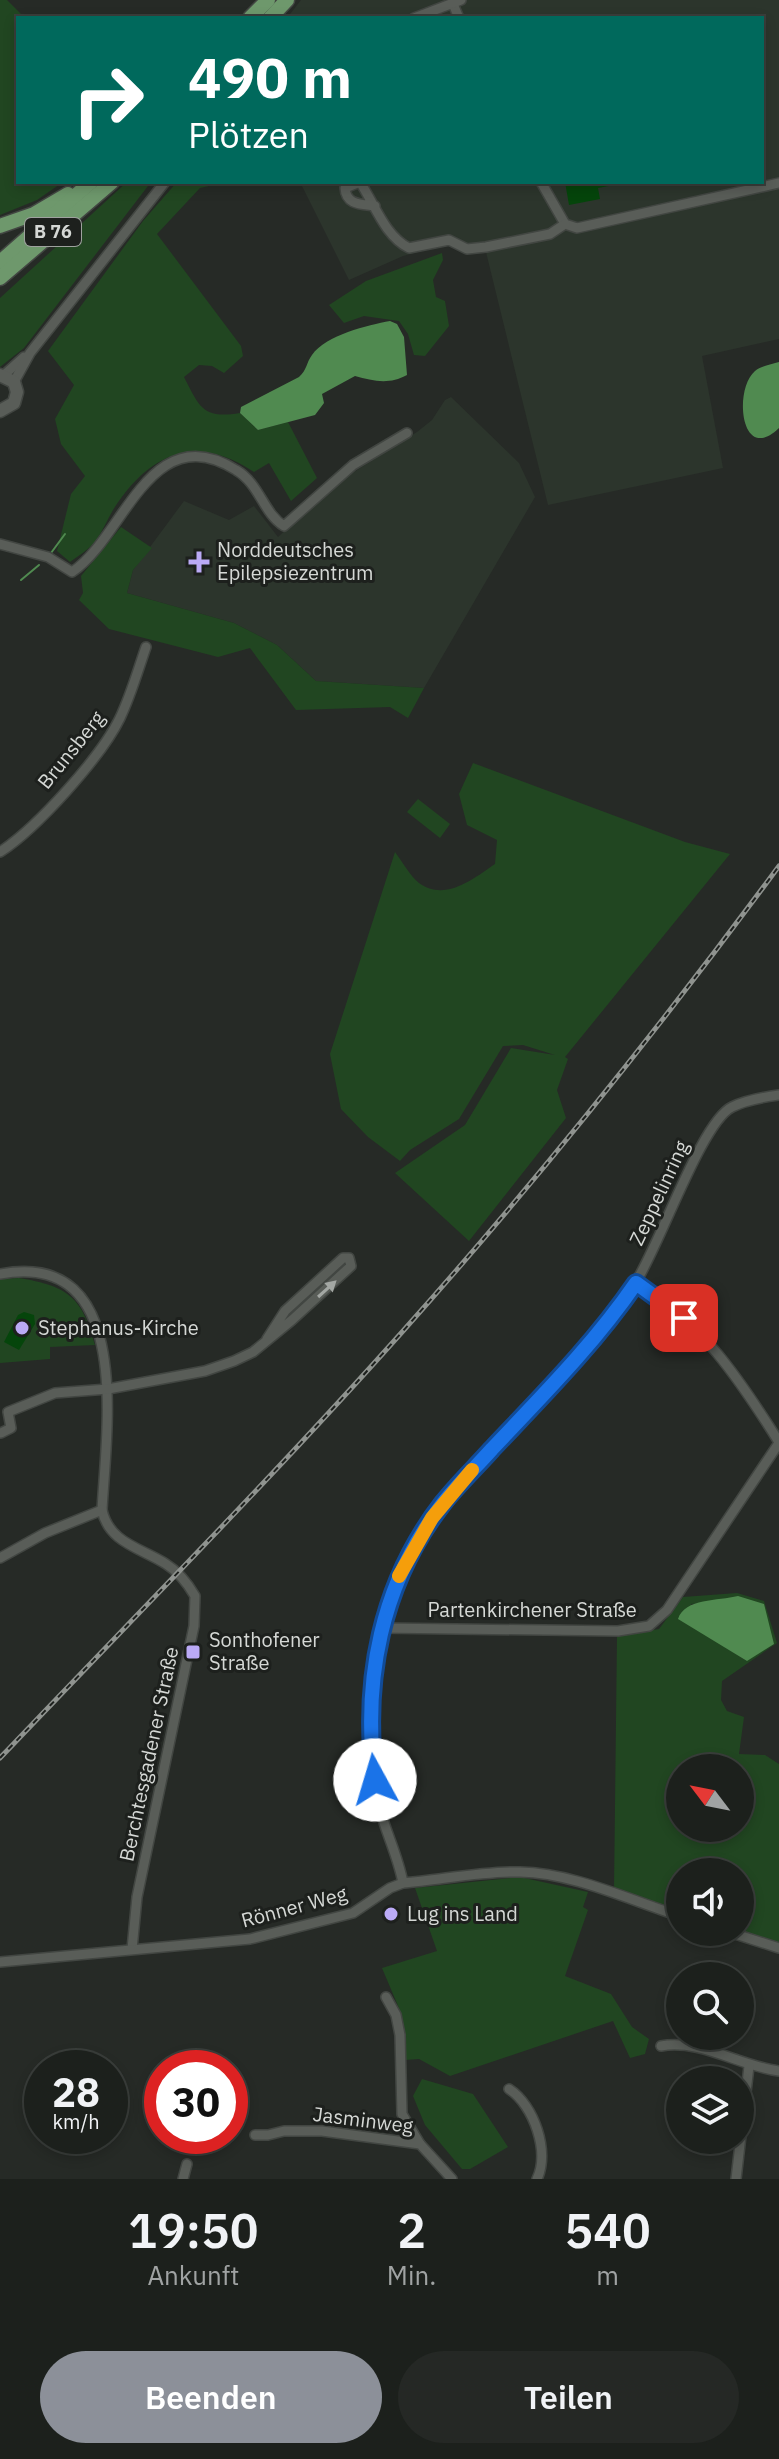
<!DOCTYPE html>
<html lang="de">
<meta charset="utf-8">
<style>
body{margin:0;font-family:"IBM Plex Sans",sans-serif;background:#252825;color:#f1f3f6;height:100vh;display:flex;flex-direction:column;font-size:30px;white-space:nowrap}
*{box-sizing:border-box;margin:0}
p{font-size:26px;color:#a0a3a3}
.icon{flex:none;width:44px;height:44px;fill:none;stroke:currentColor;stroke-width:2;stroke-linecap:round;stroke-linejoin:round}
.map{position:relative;height:2179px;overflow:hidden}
.drawer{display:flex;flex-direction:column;background:#1c201c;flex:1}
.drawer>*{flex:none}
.banner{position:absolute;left:16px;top:16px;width:748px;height:168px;border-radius:0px;box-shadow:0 4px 12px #0003,0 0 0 2px #3a3e3b;background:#00695c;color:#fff;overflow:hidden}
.needle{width:52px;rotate:302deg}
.fabs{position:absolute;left:666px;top:1754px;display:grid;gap:16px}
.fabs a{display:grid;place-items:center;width:88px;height:88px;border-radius:50%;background:#1c201c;box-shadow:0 4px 12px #0003,0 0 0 2px #3a3e3b;font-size:40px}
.speed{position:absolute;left:24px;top:2050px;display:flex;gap:16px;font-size:40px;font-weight:700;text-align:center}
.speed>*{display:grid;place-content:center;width:104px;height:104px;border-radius:50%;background:#1c201c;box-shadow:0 4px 12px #0003,0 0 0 2px #3a3e3b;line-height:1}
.speed small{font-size:20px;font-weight:400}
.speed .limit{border:12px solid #d22;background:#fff;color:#111}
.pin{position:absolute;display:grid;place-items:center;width:68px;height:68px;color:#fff;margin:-34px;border-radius:16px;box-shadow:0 4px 12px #0006}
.me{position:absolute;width:88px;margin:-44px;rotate:354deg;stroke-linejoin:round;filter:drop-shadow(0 0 6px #0008)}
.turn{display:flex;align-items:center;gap:28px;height:168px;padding:0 40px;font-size:36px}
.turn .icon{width:104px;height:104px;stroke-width:2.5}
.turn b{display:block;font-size:56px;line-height:68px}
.eta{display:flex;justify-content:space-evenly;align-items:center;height:136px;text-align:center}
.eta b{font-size:48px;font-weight:600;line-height:56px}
.action{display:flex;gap:16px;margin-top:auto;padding:16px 40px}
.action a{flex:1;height:92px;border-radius:48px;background:#8c9099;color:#fff;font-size:32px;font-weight:600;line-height:92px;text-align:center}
.action a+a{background:#252825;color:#f1f3f6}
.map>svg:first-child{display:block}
.built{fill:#2c352c}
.green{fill:#214621;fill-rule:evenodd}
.water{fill:#508a50}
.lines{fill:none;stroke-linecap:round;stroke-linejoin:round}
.stream{stroke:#508a50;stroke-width:2}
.building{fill:#05450b}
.minor-casing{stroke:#424642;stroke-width:12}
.secondary-casing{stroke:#424642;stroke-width:15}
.trunk-casing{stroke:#424642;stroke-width:17}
.minor{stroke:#595d58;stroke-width:9}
.secondary{stroke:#595d58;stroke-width:12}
.trunk{stroke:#6e986c;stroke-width:14}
.rail-casing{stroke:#8f938f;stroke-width:5}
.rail{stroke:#1d201d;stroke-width:2;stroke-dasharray:6;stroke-linecap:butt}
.oneway{fill:#a3a7a3}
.route-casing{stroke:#114b97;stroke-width:20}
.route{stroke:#1a73e8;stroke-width:14}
.slow{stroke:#f59e0b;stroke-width:14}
.poi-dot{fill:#bbaaf6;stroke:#1d201d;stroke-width:3}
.labels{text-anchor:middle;stroke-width:6;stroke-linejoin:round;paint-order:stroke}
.shield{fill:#1d201d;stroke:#9ea19e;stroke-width:2}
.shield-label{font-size:18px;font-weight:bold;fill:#d5d8d5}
.poi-label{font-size:20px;fill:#d5d8d5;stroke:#1d201d;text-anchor:start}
.street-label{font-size:20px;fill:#d5d8d5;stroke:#1d201d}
</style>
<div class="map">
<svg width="779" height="2179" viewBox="0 0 779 2179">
<rect width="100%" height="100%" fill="#262a26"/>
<!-- built -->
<g class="built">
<polygon points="301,0 779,0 779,339 702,356 723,468 548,505 484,244 445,245 403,256 349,280 300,182 762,182 762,18 287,18"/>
<polygon points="451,397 519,463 535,497 424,688 316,681 277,645 234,623 127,593 133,570 184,501 229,520 254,506 278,537 335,484 417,432 432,420 445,400"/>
</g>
<!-- green -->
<g class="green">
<polygon points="0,0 7,0 25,18 18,18 18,182 63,182 37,200 0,215"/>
<polygon points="127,182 151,182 24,348 0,367 0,298"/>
<path d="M177,182H227L200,188L157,234L241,346L243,356L224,373L212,366L199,365L184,377C200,408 203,419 240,413L258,430L288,422L317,478L291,501L269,463L254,472C196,433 149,453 113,510C107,520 102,533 94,543C88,550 78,556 70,562L57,551L71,494L85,476L61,444L55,419L74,385L48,351L143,221Z"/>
<polygon points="442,253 443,260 433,280 436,297 445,301 449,326 425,356 414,355 408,334 399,321 364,316 344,323 329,305 366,281"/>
<polygon points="121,527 152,548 133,570 127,593 234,623 277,645 316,681 424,688 408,718 390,707 296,710 250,648 218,657 109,629 79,600 83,593 81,576"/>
<path d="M473,763L685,842L730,854L565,1057L568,1059L557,1090L566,1118L469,1241L395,1173L465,1125L511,1048L555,1055L523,1045L503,1046L459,1119L410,1150L400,1161L368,1137L341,1109L330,1054L395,852C402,861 410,876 419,883C445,902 473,879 495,864L497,840L467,825L459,794Z"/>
<polygon points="418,799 450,824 440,838 407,812"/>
<path d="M19,1278C67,1286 82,1296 95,1345L50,1347V1359L0,1363V1279Z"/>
<path d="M737,1593L764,1601L777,1643L722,1681L721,1700L727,1711L744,1717L739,1754L765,1755L779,1764V1943L740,1930V1872H680V1911L614,1890L617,1636L659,1629L683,1597ZM707,1603L747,1661L719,1643L691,1604ZM680,1768H740V1828H680Z"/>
<polygon points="520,1877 588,1892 583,1907 588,1910 565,1976 611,1994 632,2027 649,2039 645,2054 630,2058 613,2021 450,2076 419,2059 405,2060 401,2013 382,1968 437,1951 415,1888"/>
<polygon points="422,2079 473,2094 508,2147 470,2169 462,2169 425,2125 413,2096"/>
</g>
<!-- water -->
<g class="water">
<path d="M390,321L397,324L404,337L407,375C389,385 373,381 355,376L322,394L324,403L315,415L258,430L240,413L241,407L299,377C307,370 306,363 312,355C326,335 368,325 390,321Z"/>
<path d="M779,362V428C741,465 733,390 755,371C761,366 772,364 779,362Z"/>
<path d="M738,1596L764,1604L774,1644L747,1661L678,1619C685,1598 718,1601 738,1596Z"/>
</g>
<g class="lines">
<!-- stream -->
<g class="stream">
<polyline points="51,553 65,534"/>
<polyline points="21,580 39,565"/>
</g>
</g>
<!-- building -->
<g class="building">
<polygon points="565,182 614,182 614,185 598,188 600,199 569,205"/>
<polygon points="24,1312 34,1315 35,1324 19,1350 4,1342 18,1315"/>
</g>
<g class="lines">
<defs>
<g id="minor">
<polyline points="453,4 459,18"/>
<polyline points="414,18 461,0"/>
<polyline points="541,182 565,224 577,228 779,183"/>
<path d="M375,206C361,204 346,205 345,188L360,182C375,205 385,236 409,248L449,240L467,249L486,247L550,234L565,224"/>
<polyline points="4,375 24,357"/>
<polyline points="14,382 30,353 165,182"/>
<path d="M0,544L48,557L72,572C124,538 150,416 236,470C260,484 263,513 284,526L353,465L407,433"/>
<path d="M0,852C37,828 101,757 120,718C131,695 138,670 146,647"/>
<path d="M0,1274C135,1249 106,1431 102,1510C109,1543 141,1548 166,1564C179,1572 188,1584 195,1596L194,1626L137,1897L132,1949"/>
<path d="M636,1283C701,1321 740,1380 779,1442"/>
<polyline points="1,1433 11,1428 8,1412 55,1393 108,1389 205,1371 234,1361 253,1352 292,1320 351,1266 349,1258 343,1258 285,1311 267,1339"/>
<polyline points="0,1558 45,1533 102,1510"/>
<polyline points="382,1628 618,1631 649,1626 667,1610 779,1443"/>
<path d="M403,1883C398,1855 384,1829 378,1802C365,1740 366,1670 386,1610C430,1476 560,1400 634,1285C659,1248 701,1122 732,1107C746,1100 764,1097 779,1095"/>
<polyline points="729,1932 779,1948"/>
<path d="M0,1962L250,1939L353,1913L390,1888L403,1883C441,1880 482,1871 520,1872C574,1873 629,1900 680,1916"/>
<polyline points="386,1997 396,2015 400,2035 402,2114 420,2144"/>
<path d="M661,2046C701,2039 739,2066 779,2071"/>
<path d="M509,2089C534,2105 550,2152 537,2179"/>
<polyline points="255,2135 268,2135 284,2131 322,2131 420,2144 452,2179"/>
<polyline points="183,2179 187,2164"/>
<polyline points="736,2179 749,2066"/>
</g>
<polyline id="secondary" points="0,375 14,382 17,392 14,403 0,411"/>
<g id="trunk">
<polyline points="250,18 268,0"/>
<polyline points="270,18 287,0"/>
<polyline points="0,226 34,214 68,194"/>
<polyline points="0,262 91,182"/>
<polyline points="0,278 112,182"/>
</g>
</defs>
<!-- minor casing -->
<use href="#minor" class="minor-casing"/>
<!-- secondary casing -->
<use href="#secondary" class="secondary-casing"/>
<!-- trunk casing -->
<use href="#trunk" class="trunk-casing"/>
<!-- minor -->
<use href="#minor" class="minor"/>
<!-- secondary -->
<use href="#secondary" class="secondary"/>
<!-- trunk -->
<use href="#trunk" class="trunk"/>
<defs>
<path id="rail" d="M0,1758C135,1616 273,1477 403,1331C535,1183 661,1026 779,866"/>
</defs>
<!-- rail casing -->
<use href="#rail" class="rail-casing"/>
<!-- rail -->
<use href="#rail" class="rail"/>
</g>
<!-- one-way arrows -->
<defs><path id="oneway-solid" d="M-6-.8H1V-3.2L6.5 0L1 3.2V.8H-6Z" transform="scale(2)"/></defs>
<use class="oneway" href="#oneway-solid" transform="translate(327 1289) rotate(-42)"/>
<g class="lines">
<defs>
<path id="route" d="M375,1780C362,1681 381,1583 443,1503C458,1484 476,1467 492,1449C543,1395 594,1344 636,1283L684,1318"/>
</defs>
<!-- route casing -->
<use href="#route" class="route-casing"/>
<!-- route -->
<use href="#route" class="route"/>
<!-- slow -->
<polyline class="slow" points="399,1576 432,1518 472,1470"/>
</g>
<!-- markers -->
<g class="poi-dot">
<path d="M195 550h8v8h8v8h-8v8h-8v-8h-8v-8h8z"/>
<circle cx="22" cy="1328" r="8"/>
<rect x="185" y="1644" width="16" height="16" rx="4"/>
<circle cx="391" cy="1914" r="8"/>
</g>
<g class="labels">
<!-- shield labels -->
<rect class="shield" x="25" y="218" width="56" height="28" rx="6"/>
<g class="shield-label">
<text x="53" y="238">B 76</text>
</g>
<!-- poi labels -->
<g class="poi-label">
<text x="217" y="557">Norddeutsches<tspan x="217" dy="23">Epilepsiezentrum</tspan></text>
<text x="38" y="1335">Stephanus-Kirche</text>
<text x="209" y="1647">Sonthofener<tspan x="209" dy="23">Straße</tspan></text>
<text x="407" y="1921">Lug ins Land</text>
</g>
<!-- street labels -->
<g class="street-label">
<text transform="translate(71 750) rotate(-51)" y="7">Brunsberg</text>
<text transform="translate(659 1193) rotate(-65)" y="7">Zeppelinring</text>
<text x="532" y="1617">Partenkirchener Straße</text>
<text transform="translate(149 1754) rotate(-78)" y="7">Berchtesgadener Straße</text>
<text transform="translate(294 1907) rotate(-15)" y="7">Rönner Weg</text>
<text transform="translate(363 2120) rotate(7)" y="7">Jasminweg</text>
</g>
</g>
</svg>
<div class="fabs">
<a><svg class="needle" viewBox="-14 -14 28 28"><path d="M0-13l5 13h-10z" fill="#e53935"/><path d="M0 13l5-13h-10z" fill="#a0a3a3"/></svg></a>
<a><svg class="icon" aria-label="sound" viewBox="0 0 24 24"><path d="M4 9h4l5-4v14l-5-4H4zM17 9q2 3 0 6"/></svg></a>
<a><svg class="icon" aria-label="search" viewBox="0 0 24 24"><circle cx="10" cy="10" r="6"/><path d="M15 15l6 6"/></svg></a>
<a><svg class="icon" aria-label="layers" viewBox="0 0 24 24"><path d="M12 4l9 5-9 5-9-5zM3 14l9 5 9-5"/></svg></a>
</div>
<div class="speed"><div>28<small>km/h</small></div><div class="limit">30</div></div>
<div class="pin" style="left:684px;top:1318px;background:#d93025"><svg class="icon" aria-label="arrive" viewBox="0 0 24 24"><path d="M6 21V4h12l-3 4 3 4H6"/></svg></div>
<svg class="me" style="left:375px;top:1780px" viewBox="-20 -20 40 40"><circle r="19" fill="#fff"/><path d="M0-13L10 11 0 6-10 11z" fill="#1a73e8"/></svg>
<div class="banner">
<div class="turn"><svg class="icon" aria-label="right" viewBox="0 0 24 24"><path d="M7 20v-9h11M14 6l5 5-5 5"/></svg><div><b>490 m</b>Plötzen</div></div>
</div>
</div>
<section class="drawer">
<div class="eta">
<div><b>19:50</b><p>Ankunft</p></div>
<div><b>2</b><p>Min.</p></div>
<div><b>540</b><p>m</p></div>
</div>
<div class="action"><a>Beenden</a><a>Teilen</a></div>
</section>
